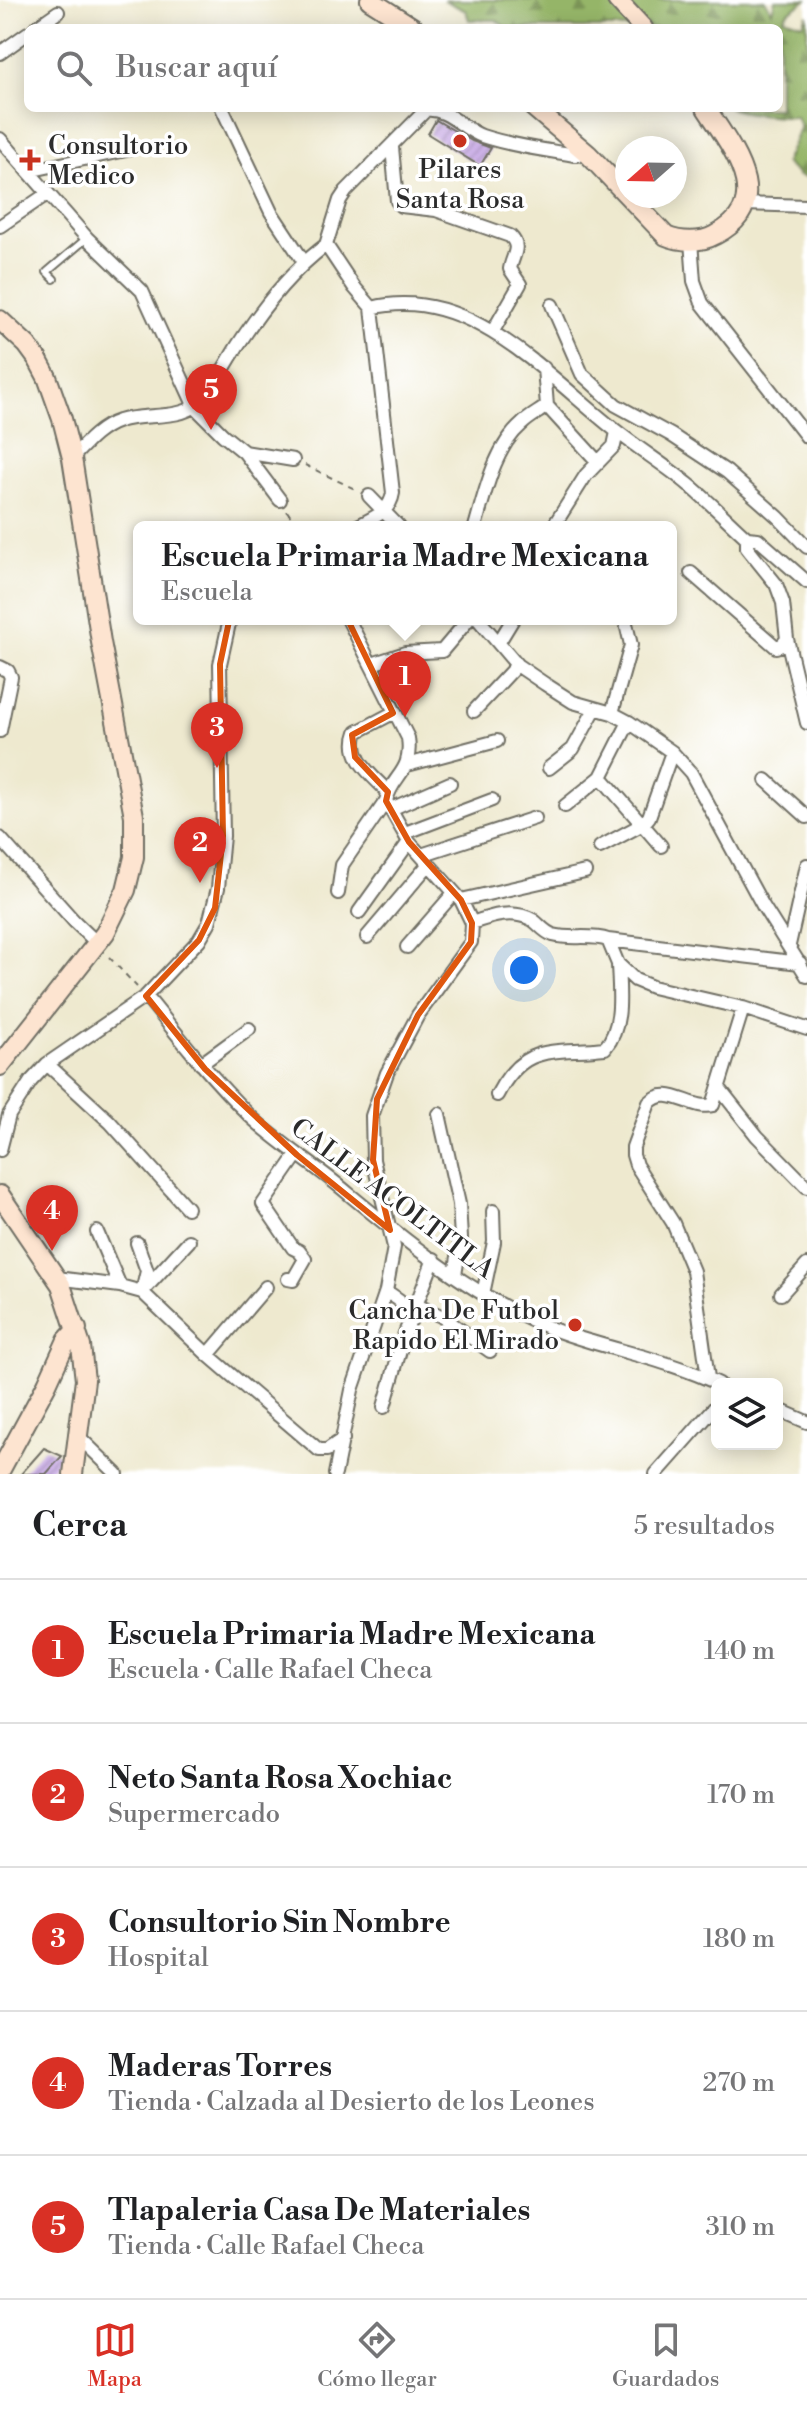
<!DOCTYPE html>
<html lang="es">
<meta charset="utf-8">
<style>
body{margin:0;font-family:"Libre Bodoni",serif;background:#f2f2f2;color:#202124}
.controls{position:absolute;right:24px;bottom:24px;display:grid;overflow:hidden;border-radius:12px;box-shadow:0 4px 20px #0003}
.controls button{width:72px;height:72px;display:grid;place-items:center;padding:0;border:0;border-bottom:2px solid #e0e0e0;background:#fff;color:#202124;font:40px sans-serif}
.compass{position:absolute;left:615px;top:136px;width:72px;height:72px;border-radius:50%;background:#fff;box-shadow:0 4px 20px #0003;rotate:250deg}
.you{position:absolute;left:524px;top:970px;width:28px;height:28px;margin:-20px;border:6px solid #fff;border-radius:50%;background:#1a73e8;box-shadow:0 0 0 12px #1a73e833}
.badge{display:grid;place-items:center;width:52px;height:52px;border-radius:50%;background:#d93025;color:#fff;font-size:26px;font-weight:700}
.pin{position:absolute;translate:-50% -66px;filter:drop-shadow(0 2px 4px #0008)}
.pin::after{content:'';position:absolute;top:42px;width:28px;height:24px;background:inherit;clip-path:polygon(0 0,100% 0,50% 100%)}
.popup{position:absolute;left:133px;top:521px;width:544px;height:104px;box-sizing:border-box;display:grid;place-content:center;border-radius:12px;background:#fff;filter:drop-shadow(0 2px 6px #0005);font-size:26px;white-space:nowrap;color:#757577}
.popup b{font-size:30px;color:#202124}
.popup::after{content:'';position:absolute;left:50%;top:100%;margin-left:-16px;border:16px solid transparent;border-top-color:#fff}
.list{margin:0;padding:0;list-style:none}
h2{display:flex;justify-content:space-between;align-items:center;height:104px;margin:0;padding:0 32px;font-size:34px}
h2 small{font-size:26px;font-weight:400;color:#757577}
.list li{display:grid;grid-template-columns:52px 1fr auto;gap:24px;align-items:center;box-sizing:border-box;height:144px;padding:0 32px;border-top:2px solid #e0e0e0}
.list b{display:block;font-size:30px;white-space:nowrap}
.list p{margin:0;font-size:26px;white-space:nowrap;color:#757577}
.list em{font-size:26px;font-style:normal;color:#757577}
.icon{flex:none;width:44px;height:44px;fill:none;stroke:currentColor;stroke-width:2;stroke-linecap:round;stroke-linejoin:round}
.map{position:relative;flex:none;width:807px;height:1474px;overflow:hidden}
.search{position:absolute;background:#fff;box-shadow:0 4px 20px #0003;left:24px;right:24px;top:24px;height:88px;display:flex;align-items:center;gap:20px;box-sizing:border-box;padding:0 28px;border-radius:12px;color:#757577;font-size:30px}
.sheet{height:824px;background:#fff}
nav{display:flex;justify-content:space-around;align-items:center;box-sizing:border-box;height:112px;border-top:2px solid #e0e0e0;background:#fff;font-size:22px;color:#757577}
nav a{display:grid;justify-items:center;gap:4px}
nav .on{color:#d93025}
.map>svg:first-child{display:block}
.forest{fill:url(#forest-firs);stroke:#60704a;stroke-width:2}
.building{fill:url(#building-hatch)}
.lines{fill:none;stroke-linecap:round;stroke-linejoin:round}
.lane-casing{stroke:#6f6e64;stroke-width:10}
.street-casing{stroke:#6f6e64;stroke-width:16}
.secondary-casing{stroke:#6f6e64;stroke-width:22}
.path{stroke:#6f6e64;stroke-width:2;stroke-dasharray:6 6;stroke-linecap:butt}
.lane{stroke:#fff;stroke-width:6}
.street{stroke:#fff;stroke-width:12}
.secondary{stroke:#fde4d0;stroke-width:18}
.marked{fill:none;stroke:#df570e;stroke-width:6;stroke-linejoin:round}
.poi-dot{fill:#c8321e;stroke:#fff;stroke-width:3}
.labels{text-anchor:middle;stroke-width:7;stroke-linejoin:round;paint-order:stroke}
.poi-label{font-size:26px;fill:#2b2b2b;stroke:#fff;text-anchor:start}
.street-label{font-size:26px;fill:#2b2b2b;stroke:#fff}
</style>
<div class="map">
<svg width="807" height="1474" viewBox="0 0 807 1474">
<defs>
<pattern id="forest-firs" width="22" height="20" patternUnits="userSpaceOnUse" patternTransform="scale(2)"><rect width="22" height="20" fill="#95b568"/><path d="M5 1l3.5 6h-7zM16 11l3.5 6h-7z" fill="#7a9356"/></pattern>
<pattern id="building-hatch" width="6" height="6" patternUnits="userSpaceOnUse" patternTransform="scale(2)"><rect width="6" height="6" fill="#c2a1e3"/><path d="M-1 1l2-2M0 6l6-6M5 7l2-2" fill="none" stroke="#9e83b8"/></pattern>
</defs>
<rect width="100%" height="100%" fill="#fff"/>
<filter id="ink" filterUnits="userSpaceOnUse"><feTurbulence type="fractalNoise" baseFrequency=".0125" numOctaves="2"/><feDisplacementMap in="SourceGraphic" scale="16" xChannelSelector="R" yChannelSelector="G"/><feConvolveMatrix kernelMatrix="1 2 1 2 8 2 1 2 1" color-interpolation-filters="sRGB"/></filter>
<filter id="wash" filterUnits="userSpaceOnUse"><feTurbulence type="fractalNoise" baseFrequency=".006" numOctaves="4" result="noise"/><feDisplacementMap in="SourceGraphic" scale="32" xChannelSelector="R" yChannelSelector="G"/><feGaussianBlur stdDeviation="1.8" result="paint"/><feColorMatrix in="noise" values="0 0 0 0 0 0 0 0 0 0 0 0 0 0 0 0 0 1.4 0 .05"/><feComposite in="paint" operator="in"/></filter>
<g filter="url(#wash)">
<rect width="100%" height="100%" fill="#eee9cf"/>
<path class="forest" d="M444 0H765L772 11 775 0H806L787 13 784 18 803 24 807 14V178L799 176 785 163 800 127 796 116C785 117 737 113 730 108H779V28H507L496 20H469L466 11Z"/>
<g id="blocks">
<path class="building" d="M436 120 472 141 491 148 480 166 428 134Z
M44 1448 62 1456 46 1474H21Z"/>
</g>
</g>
<g filter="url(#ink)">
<use href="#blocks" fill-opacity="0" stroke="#6f6e64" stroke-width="2"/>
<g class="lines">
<defs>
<path id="lane" d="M54 279 47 272 87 238"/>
<path id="street" d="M35 28 58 12
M0 53 28 33
M222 108 271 212 304 262
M0 139 87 238 142 291 195 407 223 435 244 452 280 500
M392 147 397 201 401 206 436 210 510 236C522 247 512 256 510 269L520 284 493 331
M28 171 131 149
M745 204 807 206
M0 226 47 194
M691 241 694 281 702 303 807 437
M326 245 340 200 346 191 426 110C447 107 464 130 482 136 512 146 545 150 575 155L588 154
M326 245 354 287 372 308 393 493C390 513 372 518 356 527
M552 305 582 374 616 405 671 435 727 472 778 517 807 547
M372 308C470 283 550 380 619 433 642 451 666 466 688 484 709 501 727 520 747 538L758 539 807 582
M544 368 547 406 598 462
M244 452 293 460
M72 458C86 443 100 427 119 421 141 413 179 420 196 405 213 390 226 364 238 345 262 308 291 271 326 245
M369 496 399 527
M475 527C485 493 494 448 522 424 529 417 539 412 547 406
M553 527 586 475 614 446 617 432
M747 538V548L776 584 783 603 787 639 807 723
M691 573 776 647 782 645 787 639
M478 619 517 665 545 684 573 702 612 713 629 722 672 752 691 773 763 906 807 976
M499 642 513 619
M372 664 405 653 442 651 469 619
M0 667 8 671 11 677 0 731
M474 711 517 665
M612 713 631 645 625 619
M407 765 497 741
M549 768 573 749 595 709
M601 777 661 846
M766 780 807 817
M388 792C372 775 347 758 357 732L393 713
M565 806 601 777 629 722
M391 809 450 783
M405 833 492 800
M0 838 74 921 98 944
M600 847 643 824 649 817 672 752
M421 855 535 818
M338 893 342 865 386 801
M461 900 585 872
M359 912 409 842
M472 923C491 916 513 909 533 920 540 925 544 932 553 935 571 940 590 934 608 940L800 963
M367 937 429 864
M608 940 618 964 635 980 652 987 743 1008 807 1029
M789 945 807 865
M407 947 454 893
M146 996C179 1037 212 1079 250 1116 281 1145 318 1167 350 1195 401 1237 459 1284 519 1314 582 1347 655 1353 719 1384
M47 1064 110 1122 187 1208
M201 1064 249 1029
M720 1089 757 1136 807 1187
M497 1095C525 1041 554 1054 605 1048 624 1026 619 991 618 964
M439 1114 459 1204 461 1238 455 1275
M0 1150 9 1115 31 1081 47 1064 146 996 199 940 209 923 218 888 223 836 220 664 230 619
M97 1232 120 1286
M137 1243 147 1271 142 1292 189 1241
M57 1278 120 1286 142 1292 208 1355 319 1450H327L343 1439
M288 1279 293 1280 305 1259 299 1251 293 1248 263 1204 297 1155
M386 1291 399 1300 411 1320
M483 1294 494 1242 493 1211
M781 1294 807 1265
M416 1305 441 1316 490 1351
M208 1355 266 1287
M708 1378 693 1271 673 1223 636 1165 633 1155V1147L649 1103C668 1083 692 1111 713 1105L743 1008
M384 1407 404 1336 434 1259
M777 1409 807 1422
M77 1435 117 1474
M335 1474 352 1390 386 1291 394 1247 373 1160 372 1116 387 1073 418 1015 471 942 472 923 461 900 409 842 386 801C392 774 413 774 408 738L348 619
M656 1474 717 1405"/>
<path id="secondary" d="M370 0 414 28
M617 0 643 28
M534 108 588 154 666 236C680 242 701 243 715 235 777 203 732 148 706 108
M0 320 27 345 38 360 47 377 62 419 72 458 101 642 134 816V857L126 890 105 933 0 1066
M0 1195 61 1285 81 1346 85 1380 73 1474
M0 1471 47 1384 67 1340 77 1329"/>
</defs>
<use href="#lane" class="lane-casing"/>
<use href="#street" class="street-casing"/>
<use href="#secondary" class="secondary-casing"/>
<path class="path" d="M305 465 357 490
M287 511 298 527
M109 957 137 987"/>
<use href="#lane" class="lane"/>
<use href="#street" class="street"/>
<use href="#secondary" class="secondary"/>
</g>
</g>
<path class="marked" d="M314 550 393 713 352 735 355 757 388 792 386 801 409 842 461 900 472 923 471 942 418 1015 377 1099 373 1160 390 1230 297 1155 205 1069 146 996 199 940 215 908 223 836 220 664 231 612 245 588 266 572Z"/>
<g class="poi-dot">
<circle cx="460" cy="141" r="8"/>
<path d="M26 148h8v8h8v8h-8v8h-8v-8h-8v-8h8z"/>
<circle cx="575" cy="1325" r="8"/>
</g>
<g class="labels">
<g class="poi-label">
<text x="48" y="154">Consultorio<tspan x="48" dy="30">Medico</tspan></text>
<text x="460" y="178" text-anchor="middle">Pilares<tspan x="460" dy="30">Santa Rosa</tspan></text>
<text x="559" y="1319" text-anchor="end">Cancha De Futbol<tspan x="559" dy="30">Rapido El Mirado</tspan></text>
</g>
<g class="street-label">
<text transform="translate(393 1198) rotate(37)" y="9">CALLE ACOLTITLA</text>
</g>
</g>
</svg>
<div class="controls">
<button><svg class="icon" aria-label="layers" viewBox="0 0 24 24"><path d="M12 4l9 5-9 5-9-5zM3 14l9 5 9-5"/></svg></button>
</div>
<svg class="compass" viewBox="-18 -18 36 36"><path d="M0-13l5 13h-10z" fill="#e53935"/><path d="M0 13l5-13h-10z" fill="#757577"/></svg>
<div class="you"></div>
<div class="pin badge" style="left:405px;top:717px">1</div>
<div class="popup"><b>Escuela Primaria Madre Mexicana</b>Escuela</div>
<div class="pin badge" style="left:200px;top:883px">2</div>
<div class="pin badge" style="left:217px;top:768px">3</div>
<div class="pin badge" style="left:52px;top:1251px">4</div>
<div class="pin badge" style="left:211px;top:430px">5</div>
<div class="search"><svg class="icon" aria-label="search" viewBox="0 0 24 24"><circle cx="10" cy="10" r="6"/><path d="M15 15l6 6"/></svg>Buscar aquí</div>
</div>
<section class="sheet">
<h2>Cerca<small>5 resultados</small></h2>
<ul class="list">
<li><span class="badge">1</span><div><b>Escuela Primaria Madre Mexicana</b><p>Escuela · Calle Rafael Checa</p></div><em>140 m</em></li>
<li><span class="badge">2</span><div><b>Neto Santa Rosa Xochiac</b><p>Supermercado</p></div><em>170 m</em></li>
<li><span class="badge">3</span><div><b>Consultorio Sin Nombre</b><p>Hospital</p></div><em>180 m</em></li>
<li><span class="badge">4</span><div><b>Maderas Torres</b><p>Tienda · Calzada al Desierto de los Leones</p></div><em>270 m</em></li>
<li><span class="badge">5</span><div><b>Tlapaleria Casa De Materiales</b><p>Tienda · Calle Rafael Checa</p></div><em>310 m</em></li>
</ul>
</section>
<nav>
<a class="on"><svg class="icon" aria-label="map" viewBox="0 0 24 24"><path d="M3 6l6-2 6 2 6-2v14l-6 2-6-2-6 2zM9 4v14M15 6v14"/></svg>Mapa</a>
<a><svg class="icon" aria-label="directions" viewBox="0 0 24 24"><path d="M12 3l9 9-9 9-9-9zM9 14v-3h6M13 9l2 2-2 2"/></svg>Cómo llegar</a>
<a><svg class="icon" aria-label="saved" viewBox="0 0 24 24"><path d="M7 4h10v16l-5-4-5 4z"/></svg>Guardados</a>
</nav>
